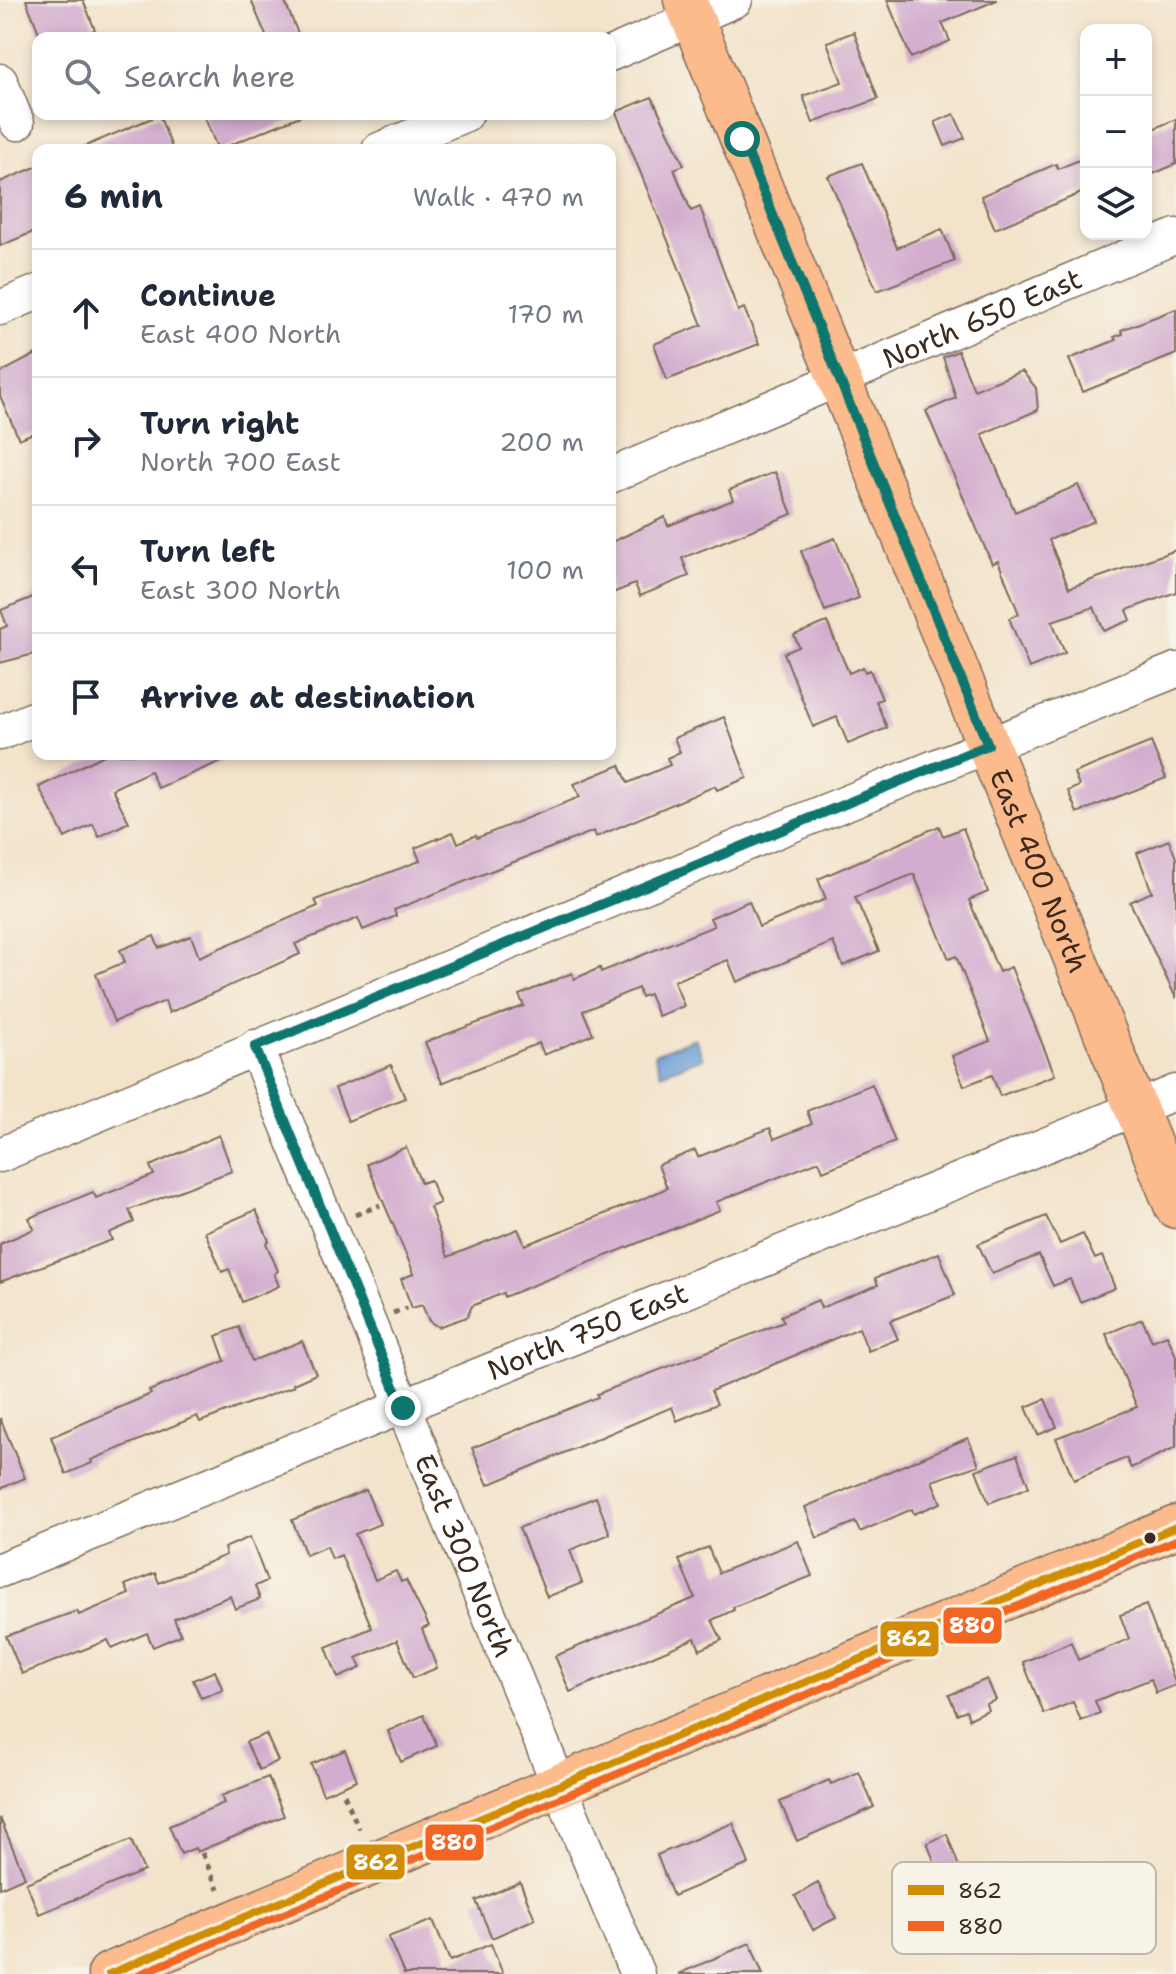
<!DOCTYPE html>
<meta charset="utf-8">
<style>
body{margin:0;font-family:"Shantell Sans",sans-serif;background:#f2f2f3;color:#1f2937}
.controls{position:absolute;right:24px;top:24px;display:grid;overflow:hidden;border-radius:16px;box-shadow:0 4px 12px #0003}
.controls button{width:72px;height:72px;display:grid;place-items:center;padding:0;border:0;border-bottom:2px solid #e0e1e3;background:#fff;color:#1f2937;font:40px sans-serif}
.stop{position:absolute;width:24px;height:24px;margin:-18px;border:6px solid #0f766e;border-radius:50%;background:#fff}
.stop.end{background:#0f766e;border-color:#fff;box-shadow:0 2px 8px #0008}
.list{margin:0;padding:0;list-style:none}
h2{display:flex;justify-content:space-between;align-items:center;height:104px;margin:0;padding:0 32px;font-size:34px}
h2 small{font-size:26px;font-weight:400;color:#747a83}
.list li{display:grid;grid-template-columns:52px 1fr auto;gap:24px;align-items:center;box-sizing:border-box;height:128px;padding:0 32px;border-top:2px solid #e0e1e3}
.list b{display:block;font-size:30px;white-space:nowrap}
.list p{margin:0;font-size:26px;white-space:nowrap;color:#747a83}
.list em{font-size:26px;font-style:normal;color:#747a83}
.icon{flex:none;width:44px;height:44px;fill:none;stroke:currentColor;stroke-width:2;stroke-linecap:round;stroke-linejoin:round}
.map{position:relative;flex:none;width:1176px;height:1974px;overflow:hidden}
.search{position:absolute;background:#fff;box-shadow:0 4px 12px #0003;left:32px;top:32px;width:584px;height:88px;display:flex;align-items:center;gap:20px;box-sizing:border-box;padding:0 28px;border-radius:16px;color:#747a83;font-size:30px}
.panel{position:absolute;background:#fff;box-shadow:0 4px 12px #0003;left:32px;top:144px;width:584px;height:616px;border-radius:16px}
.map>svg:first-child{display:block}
.water{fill:#6a9fd6;stroke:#52647a;stroke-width:2}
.building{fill:#d3adcf}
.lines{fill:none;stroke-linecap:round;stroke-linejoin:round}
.minor-casing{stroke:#7b6b5a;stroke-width:37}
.major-casing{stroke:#7b6b5a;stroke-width:45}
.path{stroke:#7b6b5a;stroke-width:5;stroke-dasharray:6 6;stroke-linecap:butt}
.minor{stroke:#fff;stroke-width:34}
.major{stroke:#fbbb8c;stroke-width:42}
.bus-1-casing{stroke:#f7f3e8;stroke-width:14}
.bus-2-casing{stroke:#f7f3e8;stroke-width:14}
.bus-1{stroke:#d18d06;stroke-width:8}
.bus-2{stroke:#f26522;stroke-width:8}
.route{stroke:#0f766e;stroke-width:10}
.bus-dot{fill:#3b2a1e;stroke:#f7f3e8;stroke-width:3}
.labels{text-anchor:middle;stroke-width:7;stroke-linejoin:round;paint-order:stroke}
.street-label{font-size:28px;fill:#3b2a1e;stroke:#f7f3e8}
.key{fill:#f7f3e8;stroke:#bfb7ab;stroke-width:2}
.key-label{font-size:22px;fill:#3b2a1e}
.line-badge{stroke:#f7f3e8;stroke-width:3}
.badge-label{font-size:22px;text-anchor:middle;font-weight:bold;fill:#fff}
</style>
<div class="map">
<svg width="1176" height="1974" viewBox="0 0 1176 1974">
<rect width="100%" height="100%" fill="#f7f3e8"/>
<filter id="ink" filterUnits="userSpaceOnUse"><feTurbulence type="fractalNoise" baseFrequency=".0125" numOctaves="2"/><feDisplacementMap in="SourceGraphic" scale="16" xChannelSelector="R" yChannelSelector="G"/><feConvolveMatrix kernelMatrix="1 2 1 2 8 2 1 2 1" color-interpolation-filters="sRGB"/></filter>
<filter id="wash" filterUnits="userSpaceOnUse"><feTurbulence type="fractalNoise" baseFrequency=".006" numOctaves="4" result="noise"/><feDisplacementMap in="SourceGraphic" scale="32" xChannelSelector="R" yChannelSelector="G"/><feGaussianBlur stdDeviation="1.8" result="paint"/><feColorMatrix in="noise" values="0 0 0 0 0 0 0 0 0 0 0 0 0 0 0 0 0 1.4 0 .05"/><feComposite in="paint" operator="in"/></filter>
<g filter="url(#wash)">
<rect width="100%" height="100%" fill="#f3e3ca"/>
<path class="water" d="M695 1038 703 1058 661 1074 654 1054Z"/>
<g id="blocks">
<path class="building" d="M26 0H83L95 30 74 38H41Z
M251 0H284L300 38H267Z
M887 0H997L942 23 950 41 911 58Z
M854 32 878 99 813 123 803 96 842 82 827 42Z
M652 97 684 165 674 169 691 211 700 207 738 311 744 308 759 344 667 380 654 344 702 325 616 112Z
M203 114H305L218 150Z
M954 114 965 138 945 146 935 122Z
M159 115 173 150H76Z
M1176 119V164L1146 177V132Z
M1086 157V191L995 229 981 196 1056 164 1058 169Z
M862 163 897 248 942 229 955 261 877 291 828 176Z
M38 166V230L0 246V182Z
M1176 309V354L1083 392 1069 359 1116 340 1114 337 1123 334 1121 330Z
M958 351 974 390 1022 371 1036 388 1038 410 982 434 1015 512 1078 485 1094 521 1049 540 1069 588 1176 550V592L1127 610 1131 620 1104 631 1094 607 1052 621 1065 653 1029 668 1009 618 1019 614 998 561 992 564 926 411 956 398 943 357Z
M38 353V431L19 439 0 396V373Z
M775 472 792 514 682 558 689 576 640 596 635 584 610 594V543L665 517 668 526 733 500 729 490Z
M835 538 859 598 825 611 801 551Z
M38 595V653L0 663V629L7 626 1 610Z
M827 622 849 673 863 667 865 672 870 670 882 699 876 701 887 728 848 744 837 717 813 727 784 653 799 647 794 635Z
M724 717 747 778 717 790 715 786 596 837 594 831 506 865 394 910 396 916 363 930 358 918 295 944 300 954 169 1013 165 1001 114 1022 96 974 125 962 120 950 154 936 159 948 191 936 199 957 318 906 315 900 420 861 415 848 453 832 458 843 476 835 477 838 580 797 574 784 620 765 628 783 670 765 667 758 680 752 674 738Z
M1151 742 1166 778 1077 813 1068 791 1079 786 1074 773Z
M106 754H238L158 788 150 771 112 789 129 822 99 837 93 824 65 838 39 787Z
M939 826 943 836 963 828 988 892 969 900 999 972 1011 967 1055 1075 1000 1096 992 1075 964 1086 952 1056 990 1041 956 956 949 959 914 874 855 897 879 951 843 966 833 942 737 982 728 960 674 981 684 1006 658 1016 649 994 641 997 638 988 583 1011 593 1034 544 1055 539 1043 442 1083 425 1042 524 1006 519 995 572 973 574 979 600 968 601 972 714 926 710 918 749 901 759 927 826 899 818 879Z
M1169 840 1176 858V998L1130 902 1152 892 1137 853Z
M391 1065 405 1098 348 1121 335 1088Z
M872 1084 895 1142 823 1171 819 1161 716 1202 720 1210 504 1297 503 1293 472 1306 467 1317 438 1327 429 1321 422 1305 412 1308 401 1279 413 1274 411 1266 367 1164 406 1147 421 1183 430 1180 440 1203 430 1207 448 1257 518 1229 525 1245 643 1199 667 1188 658 1165 695 1150 698 1157 770 1128 774 1139 812 1124 807 1111Z
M219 1135 232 1171 129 1210 134 1222 109 1233 112 1240 0 1282V1244L34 1229 29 1218 93 1192 96 1198 154 1175 150 1166Z
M256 1210 269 1241 266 1243 278 1271 274 1274 279 1286 242 1302 229 1269 222 1272 205 1232Z
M1046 1216 1060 1244 1083 1234 1095 1259 1102 1256 1115 1288 1080 1302 1070 1279 1053 1286 1039 1255 992 1274 978 1244Z
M939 1253 955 1295 890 1321 898 1339 868 1351 859 1328 711 1391 717 1404 677 1421 672 1407 488 1485 472 1448 598 1397 597 1394 784 1322 781 1316 818 1300 821 1308 878 1285 875 1278Z
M1142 1319 1152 1341 1167 1335 1176 1356V1447L1131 1468 1126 1458 1074 1480 1056 1438 1137 1407 1106 1334Z
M239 1327 252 1361 302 1341 316 1374 293 1384 294 1386 200 1422 197 1416 91 1460 92 1463 66 1474 51 1437 151 1394 149 1391 225 1361 216 1336Z
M1045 1399 1057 1427 1038 1435 1026 1407Z
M0 1418 25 1478 0 1489Z
M968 1438 979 1465 932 1481 941 1503 914 1514 912 1509 860 1532 855 1522 817 1538 805 1507Z
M1017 1455 1029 1487 989 1503 976 1470Z
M366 1490 380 1524 355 1534 375 1580 396 1571 401 1582 406 1580 429 1626 422 1629 437 1668 413 1678 397 1640 356 1658 361 1668 338 1678 326 1647 372 1628 341 1555 332 1559 327 1546 306 1555 292 1520Z
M596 1497 610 1534 570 1550 582 1583 547 1597 519 1528Z
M250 1537 267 1581 255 1586 260 1599 235 1609 230 1596 174 1619 181 1635 153 1647 147 1633 112 1648 108 1640 22 1674 6 1636 77 1611 79 1615 129 1594 125 1585 155 1573 159 1583 226 1555 224 1548Z
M798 1541 812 1576 733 1607 734 1610 712 1620 722 1640 700 1650 695 1638 570 1692 555 1656 695 1598 679 1560 708 1547 719 1573Z
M1146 1605 1176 1685 1156 1693 1151 1679 1095 1701 1100 1713 1081 1721 1073 1702 1044 1714 1023 1662 1071 1642 1078 1660 1129 1639 1120 1615Z
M215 1671 223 1690 201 1698 193 1680Z
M987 1679 996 1700 986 1704 988 1710 969 1719 966 1710 957 1714 949 1695Z
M424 1715 437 1746 401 1762 388 1731Z
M266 1734 278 1761 259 1770 246 1742Z
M345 1750 357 1780 323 1794 311 1764Z
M859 1772 874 1807 797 1841 780 1802 829 1780 831 1784Z
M268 1777 284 1816 197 1852 195 1848 181 1854 169 1826 224 1803 221 1796Z
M0 1818 25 1877 0 1888Z
M733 1823 749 1864 673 1896 657 1855Z
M947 1834 962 1875 943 1884 927 1843Z
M131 1840 144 1871 39 1914 26 1883Z
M520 1882 535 1919 492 1938 476 1901Z
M818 1883 836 1918 813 1930 795 1896Z
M433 1920 450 1961 491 1944 503 1974H404L388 1937Z
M750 1943 763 1974H678Z"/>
</g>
</g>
<g filter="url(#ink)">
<use href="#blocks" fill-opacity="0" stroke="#7b6b5a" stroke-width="2"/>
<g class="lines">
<defs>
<g id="minor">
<path d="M610 54 735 0"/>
<path d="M0 81 17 123"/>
<path d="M379 150 466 114"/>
<path d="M0 308 38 292"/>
<path id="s1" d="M610 476 1176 236"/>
<path d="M0 733 38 717"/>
<path id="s2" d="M255 1047 637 1974"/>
<path d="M0 1155 779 830 1176 670"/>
<path id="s3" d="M0 1570 1176 1092"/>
</g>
<g id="major">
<path id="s4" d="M685 0 1176 1207"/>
<path d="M109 1974 1176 1527"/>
</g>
</defs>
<use href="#minor" class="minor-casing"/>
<use href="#major" class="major-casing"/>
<path class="path" d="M355 1215 380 1205
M393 1313 407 1308
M344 1794 359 1829
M202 1853 218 1889"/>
<use href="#minor" class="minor"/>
<use href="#major" class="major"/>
<defs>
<path id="bus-1" d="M109 1974 1176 1527"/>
<path id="bus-2" d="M140 1974 1176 1540"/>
</defs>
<use href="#bus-1" class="bus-1-casing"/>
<use href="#bus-2" class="bus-2-casing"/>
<use href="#bus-1" class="bus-1"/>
<use href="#bus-2" class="bus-2"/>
</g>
</g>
<g class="lines" filter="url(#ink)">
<path class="route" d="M403 1408 255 1047 988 745 742 139"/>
</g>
<circle class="bus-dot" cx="1150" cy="1538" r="7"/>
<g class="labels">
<g class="street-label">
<text dy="10" stroke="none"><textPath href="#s1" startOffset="404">North 650 East</textPath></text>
<text dy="10" stroke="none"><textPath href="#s4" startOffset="940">East 400 North</textPath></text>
<text dy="10" stroke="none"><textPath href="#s3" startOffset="634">North 750 East</textPath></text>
<text dy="10" stroke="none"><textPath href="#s2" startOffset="550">East 300 North</textPath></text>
</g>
</g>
<rect x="892" y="1862" width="264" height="92" rx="12" class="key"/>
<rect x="908" y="1885" width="36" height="10" fill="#d18d06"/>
<rect x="908" y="1921" width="36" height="10" fill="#f26522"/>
<g class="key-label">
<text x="958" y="1898">862</text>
<text x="958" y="1934">880</text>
</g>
<g class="line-badge">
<rect x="942" y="1606" width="61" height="39" rx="8" fill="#f26522"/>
<rect x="879" y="1620" width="61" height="38" rx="8" fill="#d18d06"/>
<rect x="424" y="1823" width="61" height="39" rx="8" fill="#f26522"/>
<rect x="345" y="1843" width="61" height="38" rx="8" fill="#d18d06"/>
</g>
<g class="badge-label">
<text x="972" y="1633">880</text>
<text x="909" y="1646">862</text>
<text x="454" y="1850">880</text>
<text x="376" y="1870">862</text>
</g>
</svg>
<div class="controls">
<button>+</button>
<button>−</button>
<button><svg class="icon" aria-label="layers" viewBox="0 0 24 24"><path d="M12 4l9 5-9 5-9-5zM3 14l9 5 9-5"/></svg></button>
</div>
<div class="stop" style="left:742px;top:139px"></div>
<div class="stop end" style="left:403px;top:1408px"></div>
<div class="search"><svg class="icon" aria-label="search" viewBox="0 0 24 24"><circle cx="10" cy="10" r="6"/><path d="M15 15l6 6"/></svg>Search here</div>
<section class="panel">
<h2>6 min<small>Walk · 470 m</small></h2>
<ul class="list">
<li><svg class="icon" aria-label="ahead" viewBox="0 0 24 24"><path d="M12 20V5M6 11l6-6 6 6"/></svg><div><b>Continue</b><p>East 400 North</p></div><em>170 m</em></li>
<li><svg class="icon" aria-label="right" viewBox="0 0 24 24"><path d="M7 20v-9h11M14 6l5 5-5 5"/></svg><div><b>Turn right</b><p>North 700 East</p></div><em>200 m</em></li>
<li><svg class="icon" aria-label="left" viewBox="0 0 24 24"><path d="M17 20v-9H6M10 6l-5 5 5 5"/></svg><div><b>Turn left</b><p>East 300 North</p></div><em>100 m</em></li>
<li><svg class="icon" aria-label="arrive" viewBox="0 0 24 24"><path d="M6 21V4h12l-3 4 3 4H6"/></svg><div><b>Arrive at destination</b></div></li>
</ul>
</section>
</div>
